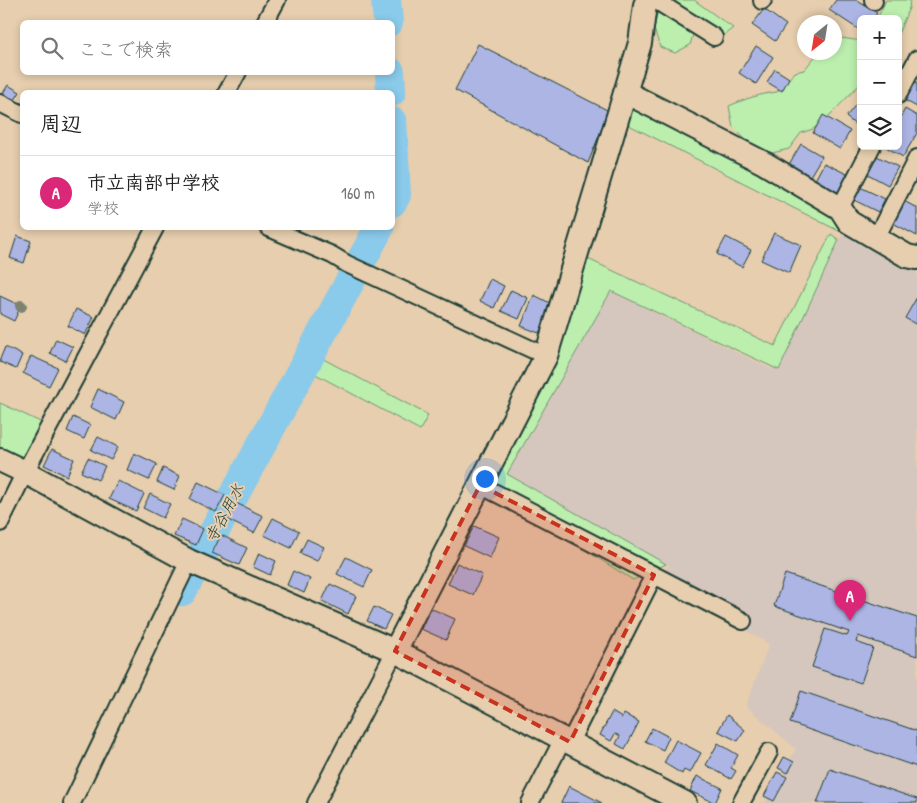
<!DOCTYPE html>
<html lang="ja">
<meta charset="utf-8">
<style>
body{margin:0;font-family:"Patrick Hand","Klee One",sans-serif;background:#f2f2f2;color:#222}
.controls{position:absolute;right:15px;top:15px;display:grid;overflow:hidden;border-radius:8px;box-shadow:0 2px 8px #0003}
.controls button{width:45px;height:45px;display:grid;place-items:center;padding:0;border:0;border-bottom:1px solid #e0e0e0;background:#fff;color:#222;font:25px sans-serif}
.compass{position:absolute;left:797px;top:15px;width:45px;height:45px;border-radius:50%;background:#fff;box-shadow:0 2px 8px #0003;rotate:210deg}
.you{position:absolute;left:484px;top:478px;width:18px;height:18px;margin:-12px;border:4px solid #fff;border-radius:50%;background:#1a73e8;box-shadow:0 0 0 8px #1a73e833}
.badge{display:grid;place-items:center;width:32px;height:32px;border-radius:50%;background:#db2777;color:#fff;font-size:16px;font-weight:700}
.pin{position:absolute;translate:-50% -41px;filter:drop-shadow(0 1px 2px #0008)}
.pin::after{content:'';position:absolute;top:26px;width:18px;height:15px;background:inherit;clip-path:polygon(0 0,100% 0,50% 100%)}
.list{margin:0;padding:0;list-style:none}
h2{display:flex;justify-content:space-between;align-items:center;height:65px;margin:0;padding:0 20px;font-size:21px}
h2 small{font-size:16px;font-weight:400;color:#767676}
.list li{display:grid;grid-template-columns:32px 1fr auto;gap:15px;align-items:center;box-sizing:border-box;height:75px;padding:0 20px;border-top:1px solid #e0e0e0}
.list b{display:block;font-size:19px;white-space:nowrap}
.list p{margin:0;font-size:16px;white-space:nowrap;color:#767676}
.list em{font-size:16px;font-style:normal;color:#767676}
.icon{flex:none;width:28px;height:28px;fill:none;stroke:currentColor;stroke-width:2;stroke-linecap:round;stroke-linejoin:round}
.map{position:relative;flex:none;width:917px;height:803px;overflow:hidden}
.search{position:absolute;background:#fff;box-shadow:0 2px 8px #0003;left:20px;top:20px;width:375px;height:55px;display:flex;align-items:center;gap:12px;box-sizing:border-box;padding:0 18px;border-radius:8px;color:#767676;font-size:19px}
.panel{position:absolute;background:#fff;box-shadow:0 2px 8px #0003;left:20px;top:90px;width:375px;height:140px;border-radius:8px}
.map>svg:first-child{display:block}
.built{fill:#d5c6be}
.green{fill:#bceeae;stroke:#6e9671}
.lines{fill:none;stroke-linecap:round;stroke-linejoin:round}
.river{stroke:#8acaeb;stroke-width:30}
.building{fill:#adb5e5;stroke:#1f3d34}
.street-casing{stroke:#1f3d34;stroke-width:20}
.secondary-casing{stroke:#1f3d34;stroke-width:26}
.street{stroke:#e6ceae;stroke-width:16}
.secondary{stroke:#e6ceae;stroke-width:22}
.tree{fill:#7d836e}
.marked{fill:#c8321e;fill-opacity:0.2;stroke:#c8321e;stroke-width:4;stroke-dasharray:10 6;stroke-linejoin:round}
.labels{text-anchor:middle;stroke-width:4;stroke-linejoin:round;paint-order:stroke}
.water-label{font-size:16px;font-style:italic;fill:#24443d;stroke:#e6ceae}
</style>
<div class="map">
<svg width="917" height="803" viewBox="0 0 917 803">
<rect width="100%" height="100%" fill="#e6ceae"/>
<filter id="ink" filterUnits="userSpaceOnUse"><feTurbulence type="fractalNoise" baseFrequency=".02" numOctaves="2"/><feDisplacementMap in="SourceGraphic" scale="10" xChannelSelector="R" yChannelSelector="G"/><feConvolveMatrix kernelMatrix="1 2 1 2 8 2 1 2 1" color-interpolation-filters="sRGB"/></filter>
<g filter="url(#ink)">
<path class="built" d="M849 222 917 258V803H765L796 749 746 706 769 644 654 575 670 566 507 475 611 291 771 369Z"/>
<path class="green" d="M660 0H694L733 28 724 35 707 28 696 25 690 45 675 53 660 47 654 29Z
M886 0H910L909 8 898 34V19H877Z
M835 37 861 41V83L831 114 813 129 801 133 789 149 772 153 752 146 733 127 729 106C745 99 760 94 777 92L795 72 804 70 818 53 834 52Z
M625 92 849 222 843 233 617 119Z
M831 234 839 240 779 370 611 291 507 474 666 564 633 580 486 488 577 254 775 346Z
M314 354 428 415 420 430 306 369Z
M0 403 49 426 25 472 0 460Z"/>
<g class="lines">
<path class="river" d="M386 0 388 22
M390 72 391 92
M392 122 396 195 392 202
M182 591 379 228"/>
</g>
<path class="building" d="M836 0H856L877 13 873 19H861V31L829 10Z
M764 9 786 25 775 41 752 25Z
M478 44 609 111 588 163 455 90Z
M756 46 773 57 756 84 739 73Z
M775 69 789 78 782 91 767 82Z
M914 82 917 84V107L904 100Z
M8 85 20 92 11 106 0 98Z
M861 98V129L846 117Z
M905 109 917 116V133L903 157 886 147V146H898V122Z
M823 115 850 131 840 149 813 133Z
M801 144 822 156 809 178 788 166Z
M873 154 898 167 888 185 864 172Z
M824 163 849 175 839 193 815 180Z
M860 187 885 199 878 212 854 200Z
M902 200 917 208V236L891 222Z
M774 233 801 245 789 273 761 260Z
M17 236 31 241 24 263 10 258Z
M726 237 751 250 742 267 717 254Z
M490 279 504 286 494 308 480 301Z
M511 290 528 298 519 319 501 311Z
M534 295 552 304 539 333 521 326Z
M0 296 21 306 14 321 0 314Z
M917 297V325L905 318Z
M76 309 94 317 85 335 68 326Z
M56 339 73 347 66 361 50 353Z
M5 347 22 355 16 369 0 362V359Z
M31 356 58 368 49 386 23 373Z
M98 389 124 402 116 420 90 407Z
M73 417 90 425 84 439 67 431Z
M98 437 118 447 111 460 91 450Z
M52 449 74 459 67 476 44 465Z
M134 453 157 464 149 480 127 470Z
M88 458 105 466 98 480 81 472Z
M163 468 180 476 174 490 157 482Z
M118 481 144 494 136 511 109 499Z
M198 482 225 495 216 512 190 499Z
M150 494 170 504 163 518 143 508Z
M236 503 263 516 254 533 228 520Z
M273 518 299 531 291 548 264 535Z
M182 519 203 529 196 545 174 536Z
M474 526 499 537 490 558 464 546Z
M221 535 247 548 239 565 212 553Z
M307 539 324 547 317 561 300 553Z
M259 553 276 561 270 575 253 567Z
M346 557 372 570 364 587 337 574Z
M457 563 482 575 473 595 448 584Z
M293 571 310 579 304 593 287 585Z
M785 574 917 618V656L858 636 856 642 873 648 861 683 812 667 825 629 847 636 849 632 774 606Z
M330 584 356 596 348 614 322 601Z
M374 607 391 615 384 629 367 621Z
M430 608 455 619 446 640 421 629Z
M801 691 917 731V767L790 723Z
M612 712 622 718 624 714 639 722 625 749 616 744 620 736 615 734 611 741 600 735Z
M727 715 745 730 738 741 718 731Z
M652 728 669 737 663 750 645 741Z
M676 740 701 753 690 773 684 770 682 774 664 763Z
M718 743 738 755 731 768 736 771 731 779 706 765Z
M784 757 794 762 788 773 778 768Z
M830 769 917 799V803H817Z
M777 772 787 777 774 801 764 796Z
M697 776 722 788 715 803 690 791Z
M569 786 602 803H561Z"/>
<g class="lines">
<defs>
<path id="street" d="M655 0 714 37
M873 0 874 1
M762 1 763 0
M265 22 277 0
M227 92 238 72
M898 95 917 59
M0 103 22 114
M840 208 872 146
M269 228 332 255 347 264 546 356
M876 238 917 158
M480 485 743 621
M0 523 25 472 155 228
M570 742 654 575
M72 803 189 561
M316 803 395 651
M530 803 563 739
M741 803 769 752"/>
<path id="secondary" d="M625 92 764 163 840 208 849 222 907 256 917 258
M0 460 25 472 189 561 395 651 685 803
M395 651 546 356 640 43 645 5 648 0"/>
</defs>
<use href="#street" class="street-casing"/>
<use href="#secondary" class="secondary-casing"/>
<use href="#street" class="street"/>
<use href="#secondary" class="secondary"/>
</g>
<circle class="tree" cx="21" cy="306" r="6"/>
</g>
<path class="marked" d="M480 485 654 575 570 742 395 651Z"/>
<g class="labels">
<g class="water-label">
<text transform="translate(224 513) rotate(-62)" y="6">寺谷用水</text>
</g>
</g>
</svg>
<div class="controls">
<button>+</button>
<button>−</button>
<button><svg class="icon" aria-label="layers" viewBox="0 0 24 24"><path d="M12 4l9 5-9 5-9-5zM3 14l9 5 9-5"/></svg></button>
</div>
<svg class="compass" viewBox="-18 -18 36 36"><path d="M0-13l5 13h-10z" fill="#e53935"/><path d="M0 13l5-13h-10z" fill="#767676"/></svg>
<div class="you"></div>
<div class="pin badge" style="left:850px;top:621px">A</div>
<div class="search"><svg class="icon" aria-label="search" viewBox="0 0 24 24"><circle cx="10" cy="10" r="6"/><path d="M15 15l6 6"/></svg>ここで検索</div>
<section class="panel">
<h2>周辺<small></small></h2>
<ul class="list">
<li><span class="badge">A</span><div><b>市立南部中学校</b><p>学校</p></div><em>160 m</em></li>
</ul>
</section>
</div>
